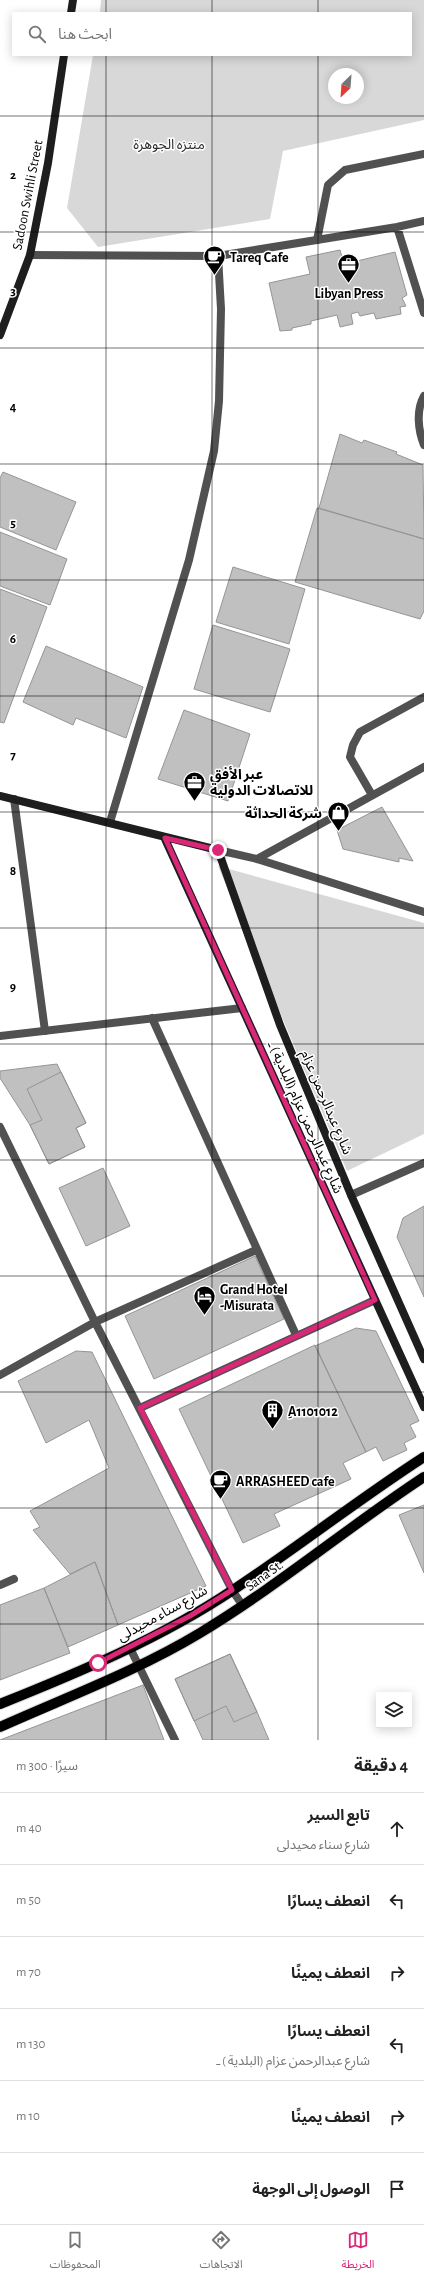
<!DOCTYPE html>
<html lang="ar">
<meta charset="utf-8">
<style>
body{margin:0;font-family:"Alegreya Sans","Noto Sans Arabic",sans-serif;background:#f6f6f6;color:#222;direction:rtl}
.controls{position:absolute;right:12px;bottom:12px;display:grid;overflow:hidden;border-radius:0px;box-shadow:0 2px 10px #0003}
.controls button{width:36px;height:36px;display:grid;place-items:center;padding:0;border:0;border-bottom:1px solid #e0e0e0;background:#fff;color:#222;font:20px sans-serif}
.compass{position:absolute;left:328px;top:68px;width:36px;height:36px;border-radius:50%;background:#fff;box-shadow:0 2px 10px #0003;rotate:205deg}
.stop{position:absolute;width:12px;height:12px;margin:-9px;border:3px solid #db2777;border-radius:50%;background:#fff}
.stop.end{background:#db2777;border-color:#fff;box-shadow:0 1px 4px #0008}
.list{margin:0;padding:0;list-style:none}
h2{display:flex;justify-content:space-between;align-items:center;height:52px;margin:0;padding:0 16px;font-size:17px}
h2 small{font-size:13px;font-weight:400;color:#767676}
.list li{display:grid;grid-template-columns:26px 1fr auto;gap:12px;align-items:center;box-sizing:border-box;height:72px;padding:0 16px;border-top:1px solid #e0e0e0}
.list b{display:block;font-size:15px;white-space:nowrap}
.list p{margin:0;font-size:13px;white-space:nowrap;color:#767676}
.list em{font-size:13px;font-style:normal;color:#767676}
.icon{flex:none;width:22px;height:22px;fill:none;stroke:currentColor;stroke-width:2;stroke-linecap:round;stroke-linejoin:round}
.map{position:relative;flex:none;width:424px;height:1740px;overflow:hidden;direction:ltr}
.search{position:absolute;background:#fff;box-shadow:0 2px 10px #0003;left:12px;right:12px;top:12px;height:44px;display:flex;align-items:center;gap:10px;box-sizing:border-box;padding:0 14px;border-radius:0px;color:#767676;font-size:15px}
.sheet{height:484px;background:#fff}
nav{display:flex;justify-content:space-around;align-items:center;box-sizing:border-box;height:56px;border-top:1px solid #e0e0e0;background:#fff;font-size:11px;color:#767676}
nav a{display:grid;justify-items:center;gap:2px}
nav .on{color:#db2777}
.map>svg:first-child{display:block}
.green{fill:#d8d8d8;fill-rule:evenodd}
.building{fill:#c0c0c0;stroke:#959595}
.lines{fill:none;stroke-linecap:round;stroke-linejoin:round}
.primary-casing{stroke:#dbdbdb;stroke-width:12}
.lane{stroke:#515151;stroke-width:8}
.street{stroke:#515151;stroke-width:8}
.secondary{stroke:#1e1e1e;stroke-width:8}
.primary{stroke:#000;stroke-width:10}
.route{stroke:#db2777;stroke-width:5}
.grid{fill:none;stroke:#000;stroke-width:1;stroke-opacity:0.55}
.labels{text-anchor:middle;stroke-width:3;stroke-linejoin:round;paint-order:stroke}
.park-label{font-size:14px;fill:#2f2f2f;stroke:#fff}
.street-label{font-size:14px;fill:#000;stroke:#fff}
.poi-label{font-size:14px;font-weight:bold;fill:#000;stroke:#fff;text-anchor:start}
.grid-label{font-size:13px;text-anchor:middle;font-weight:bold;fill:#000;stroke:#fff;stroke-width:3;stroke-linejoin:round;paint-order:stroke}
</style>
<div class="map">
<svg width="424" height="1740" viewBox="0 0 424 1740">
<rect width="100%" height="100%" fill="#fff"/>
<path class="green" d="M101 0H424V120L283 151 270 219 98 247 67 208 93 55H411V13H100ZM334 74H358V98H334Z
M218 866 424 923V1134L347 1171Z"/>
<path class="building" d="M340 250 344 264 395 252 407 295 402 298 406 306 400 307 401 314 376 319 374 313 360 316 358 312 351 314 353 324 340 327 337 315 311 321V324L292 328V330L280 331 269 283 310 274 306 257Z
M340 434 362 443 364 440 397 452 396 454 423 465 424 539 319 508Z
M3 472 76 502 56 550 0 527V478Z
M317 508 424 539V611L420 619 295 582Z
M0 532 67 559 50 605 0 586Z
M233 567 305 589 289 644 216 622Z
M0 589 47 607 4 723 0 722Z
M213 625 290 649 270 712 194 689Z
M46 646 143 687 126 738 76 718 73 725 23 702Z
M184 710 250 734 228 801 158 779Z
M382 807 413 861 399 858V862L343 849 337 830Z
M57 1064 86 1123 76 1128 85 1147 49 1164 30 1125 0 1078V1071Z
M61 1072 86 1123 76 1128 85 1147 49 1164 30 1125 42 1120 27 1089Z
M103 1168 130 1226 86 1246 59 1188Z
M424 1206V1297L397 1237 403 1218Z
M255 1256 284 1319 154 1379 125 1316Z
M356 1328 376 1331 419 1421 410 1425 416 1437 404 1443 407 1450 383 1461 376 1447 366 1452 315 1346Z
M315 1345 366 1452 343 1463 351 1479 274 1514 280 1526 243 1543 179 1409Z
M76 1351 92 1352 206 1586 118 1625 95 1562 70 1574 33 1530 40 1527 30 1511 109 1468 89 1420 46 1443 18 1381Z
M424 1505V1573L399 1515Z
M95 1562 118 1625 68 1647 44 1588Z
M44 1588 70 1653 0 1680V1605Z
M230 1654 257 1712 269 1740H203L175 1679Z
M230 1654 257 1712 234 1722 226 1706 194 1721 175 1679Z
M143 1685 164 1740H0Z"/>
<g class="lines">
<defs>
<path id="primary" d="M0 1704C80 1672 161 1638 233 1590 298 1547 359 1499 424 1457
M0 1727C67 1697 137 1671 200 1633 278 1586 348 1527 424 1477"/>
</defs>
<use href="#primary" class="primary-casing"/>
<path class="lane" d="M317 240 328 185 345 170 424 154
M424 396C416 410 418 430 424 445
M372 795 350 757 353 745 360 732 424 697
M14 799 45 1031"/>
<path class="street" d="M397 227 424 313
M30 255 218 256 397 227 424 221
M110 822 189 560 214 451 219 401 221 309 218 256
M218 850 257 859 424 912
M257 859 424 767
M152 1018 296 1335
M0 1036 242 1008
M0 1127 95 1322 232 1590 243 1606
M351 1195 424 1163
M0 1375 95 1322 256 1250
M140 1408 375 1300
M0 1585 14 1579
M130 1648 175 1740"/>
<path class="secondary" d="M71 13 73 0
M0 335 30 255 48 163 64 55
M0 796 218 850 280 1025 351 1195 424 1359
M165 839 424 1407"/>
<use href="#primary" class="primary"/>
</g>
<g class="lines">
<path class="route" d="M98 1663 190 1616 232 1590 140 1408 375 1300 165 838 218 850"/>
</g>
<path class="grid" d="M106 0V13M212 0V13M318 0V13M106 55V1740M212 55V1740M318 55V1740M0 116H424M0 232H424M0 348H424M0 464H424M0 580H424M0 696H424M0 812H424M0 928H424M0 1044H424M0 1160H424M0 1276H424M0 1392H424M0 1508H424M0 1624H424"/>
<defs>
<symbol id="cafe-pin" viewBox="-11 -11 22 30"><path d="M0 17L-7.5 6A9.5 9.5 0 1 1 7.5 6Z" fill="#000" stroke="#fff"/><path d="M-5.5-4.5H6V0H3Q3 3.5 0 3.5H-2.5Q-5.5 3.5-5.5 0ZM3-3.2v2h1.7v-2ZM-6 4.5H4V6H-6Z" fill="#fff"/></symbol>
<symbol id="office-pin" viewBox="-11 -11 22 30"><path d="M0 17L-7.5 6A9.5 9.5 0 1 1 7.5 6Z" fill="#000" stroke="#fff"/><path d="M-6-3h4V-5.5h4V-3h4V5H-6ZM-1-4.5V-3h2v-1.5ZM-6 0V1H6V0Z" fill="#fff"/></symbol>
<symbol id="shop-pin" viewBox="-11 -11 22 30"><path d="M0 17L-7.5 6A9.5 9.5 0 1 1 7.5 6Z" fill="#000" stroke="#fff"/><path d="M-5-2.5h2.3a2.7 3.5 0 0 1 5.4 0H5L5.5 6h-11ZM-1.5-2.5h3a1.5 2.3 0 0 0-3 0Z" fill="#fff"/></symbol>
<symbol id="hotel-pin" viewBox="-11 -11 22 30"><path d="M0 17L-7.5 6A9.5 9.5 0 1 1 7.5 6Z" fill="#000" stroke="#fff"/><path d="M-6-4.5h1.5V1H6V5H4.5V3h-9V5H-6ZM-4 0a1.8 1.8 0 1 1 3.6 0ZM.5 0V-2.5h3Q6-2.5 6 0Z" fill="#fff"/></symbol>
<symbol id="building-pin" viewBox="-11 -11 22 30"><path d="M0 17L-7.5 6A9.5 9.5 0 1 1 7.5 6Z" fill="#000" stroke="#fff"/><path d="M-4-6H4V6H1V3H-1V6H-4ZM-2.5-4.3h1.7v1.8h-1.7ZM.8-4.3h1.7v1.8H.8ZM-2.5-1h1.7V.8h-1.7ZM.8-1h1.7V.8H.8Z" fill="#fff"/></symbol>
</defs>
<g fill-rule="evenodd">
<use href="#cafe-pin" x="202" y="244" width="25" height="34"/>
<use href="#office-pin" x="336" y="252" width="25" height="34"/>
<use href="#office-pin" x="182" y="770" width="25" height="34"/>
<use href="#shop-pin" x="326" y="800" width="25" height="34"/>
<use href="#hotel-pin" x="192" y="1284" width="25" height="34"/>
<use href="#building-pin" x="260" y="1398" width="25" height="34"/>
<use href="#cafe-pin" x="208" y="1468" width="25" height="34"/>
</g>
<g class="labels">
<g class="park-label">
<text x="169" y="149">منتزه الجوهرة</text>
</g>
<g class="street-label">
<text transform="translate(27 195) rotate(-79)" y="5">Sadoon Swihli Street</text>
<text transform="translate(327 1102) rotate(67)" y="5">شارع عبدالرحمن عزام</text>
<text transform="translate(306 1117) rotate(66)" y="5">شارع عبدالرحمن عزام (البلدية ) ـ</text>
<text transform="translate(264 1575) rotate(-36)" y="5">Sana St.</text>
<text transform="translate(162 1613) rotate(-29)" y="5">شارع سناء محيدلى</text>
</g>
<g class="poi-label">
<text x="230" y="262">Tareq Cafe</text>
<text x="349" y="298" text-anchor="middle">Libyan Press</text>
<text x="210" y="779">عبر الأفق<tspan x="210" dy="16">للاتصالات الدولية</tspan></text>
<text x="322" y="818" text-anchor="end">شركة الحداثة</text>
<text x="220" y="1294">Grand Hotel<tspan x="220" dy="16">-Misurata</tspan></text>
<text x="288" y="1416">ِA1101012</text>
<text x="236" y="1486">ARRASHEED cafe</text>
</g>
</g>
<g class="grid-label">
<text x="13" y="179">2</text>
<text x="13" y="295">3</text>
<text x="13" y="411">4</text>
<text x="13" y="527">5</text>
<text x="13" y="643">6</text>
<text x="13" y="759">7</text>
<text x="13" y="875">8</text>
<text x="13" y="991">9</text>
</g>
</svg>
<div class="controls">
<button><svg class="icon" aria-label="layers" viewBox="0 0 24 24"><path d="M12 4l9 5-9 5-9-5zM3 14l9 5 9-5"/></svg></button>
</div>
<svg class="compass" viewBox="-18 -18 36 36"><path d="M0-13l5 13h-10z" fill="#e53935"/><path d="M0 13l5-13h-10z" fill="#767676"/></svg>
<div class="stop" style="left:98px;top:1663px"></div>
<div class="stop end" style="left:218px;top:850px"></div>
<div class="search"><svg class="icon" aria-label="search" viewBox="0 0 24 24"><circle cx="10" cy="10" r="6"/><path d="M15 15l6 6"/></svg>ابحث هنا</div>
</div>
<section class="sheet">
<h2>4 دقيقة<small>سيرًا · 300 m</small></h2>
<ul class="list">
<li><svg class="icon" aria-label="ahead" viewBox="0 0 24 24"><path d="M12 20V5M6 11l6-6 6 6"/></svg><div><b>تابع السير</b><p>شارع سناء محيدلى</p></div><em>40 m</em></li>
<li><svg class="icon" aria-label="left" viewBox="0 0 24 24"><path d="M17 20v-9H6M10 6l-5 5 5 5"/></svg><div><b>انعطف يسارًا</b></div><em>50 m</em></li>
<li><svg class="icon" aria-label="right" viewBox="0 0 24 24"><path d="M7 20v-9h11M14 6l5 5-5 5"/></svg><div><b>انعطف يمينًا</b></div><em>70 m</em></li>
<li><svg class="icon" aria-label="left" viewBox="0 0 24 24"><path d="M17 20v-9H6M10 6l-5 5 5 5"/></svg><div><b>انعطف يسارًا</b><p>شارع عبدالرحمن عزام (البلدية ) ـ</p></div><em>130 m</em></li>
<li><svg class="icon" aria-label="right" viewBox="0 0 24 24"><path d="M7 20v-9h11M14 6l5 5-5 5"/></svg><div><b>انعطف يمينًا</b></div><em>10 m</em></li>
<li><svg class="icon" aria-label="arrive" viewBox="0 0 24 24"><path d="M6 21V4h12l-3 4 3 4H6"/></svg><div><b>الوصول إلى الوجهة</b></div></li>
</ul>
</section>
<nav>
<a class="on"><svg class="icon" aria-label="map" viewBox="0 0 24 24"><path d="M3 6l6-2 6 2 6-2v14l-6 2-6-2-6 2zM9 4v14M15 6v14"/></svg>الخريطة</a>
<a><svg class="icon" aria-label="directions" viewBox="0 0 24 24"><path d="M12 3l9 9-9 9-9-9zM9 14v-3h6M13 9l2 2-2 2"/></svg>الاتجاهات</a>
<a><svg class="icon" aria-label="saved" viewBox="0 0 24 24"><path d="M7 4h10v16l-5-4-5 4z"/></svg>المحفوظات</a>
</nav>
